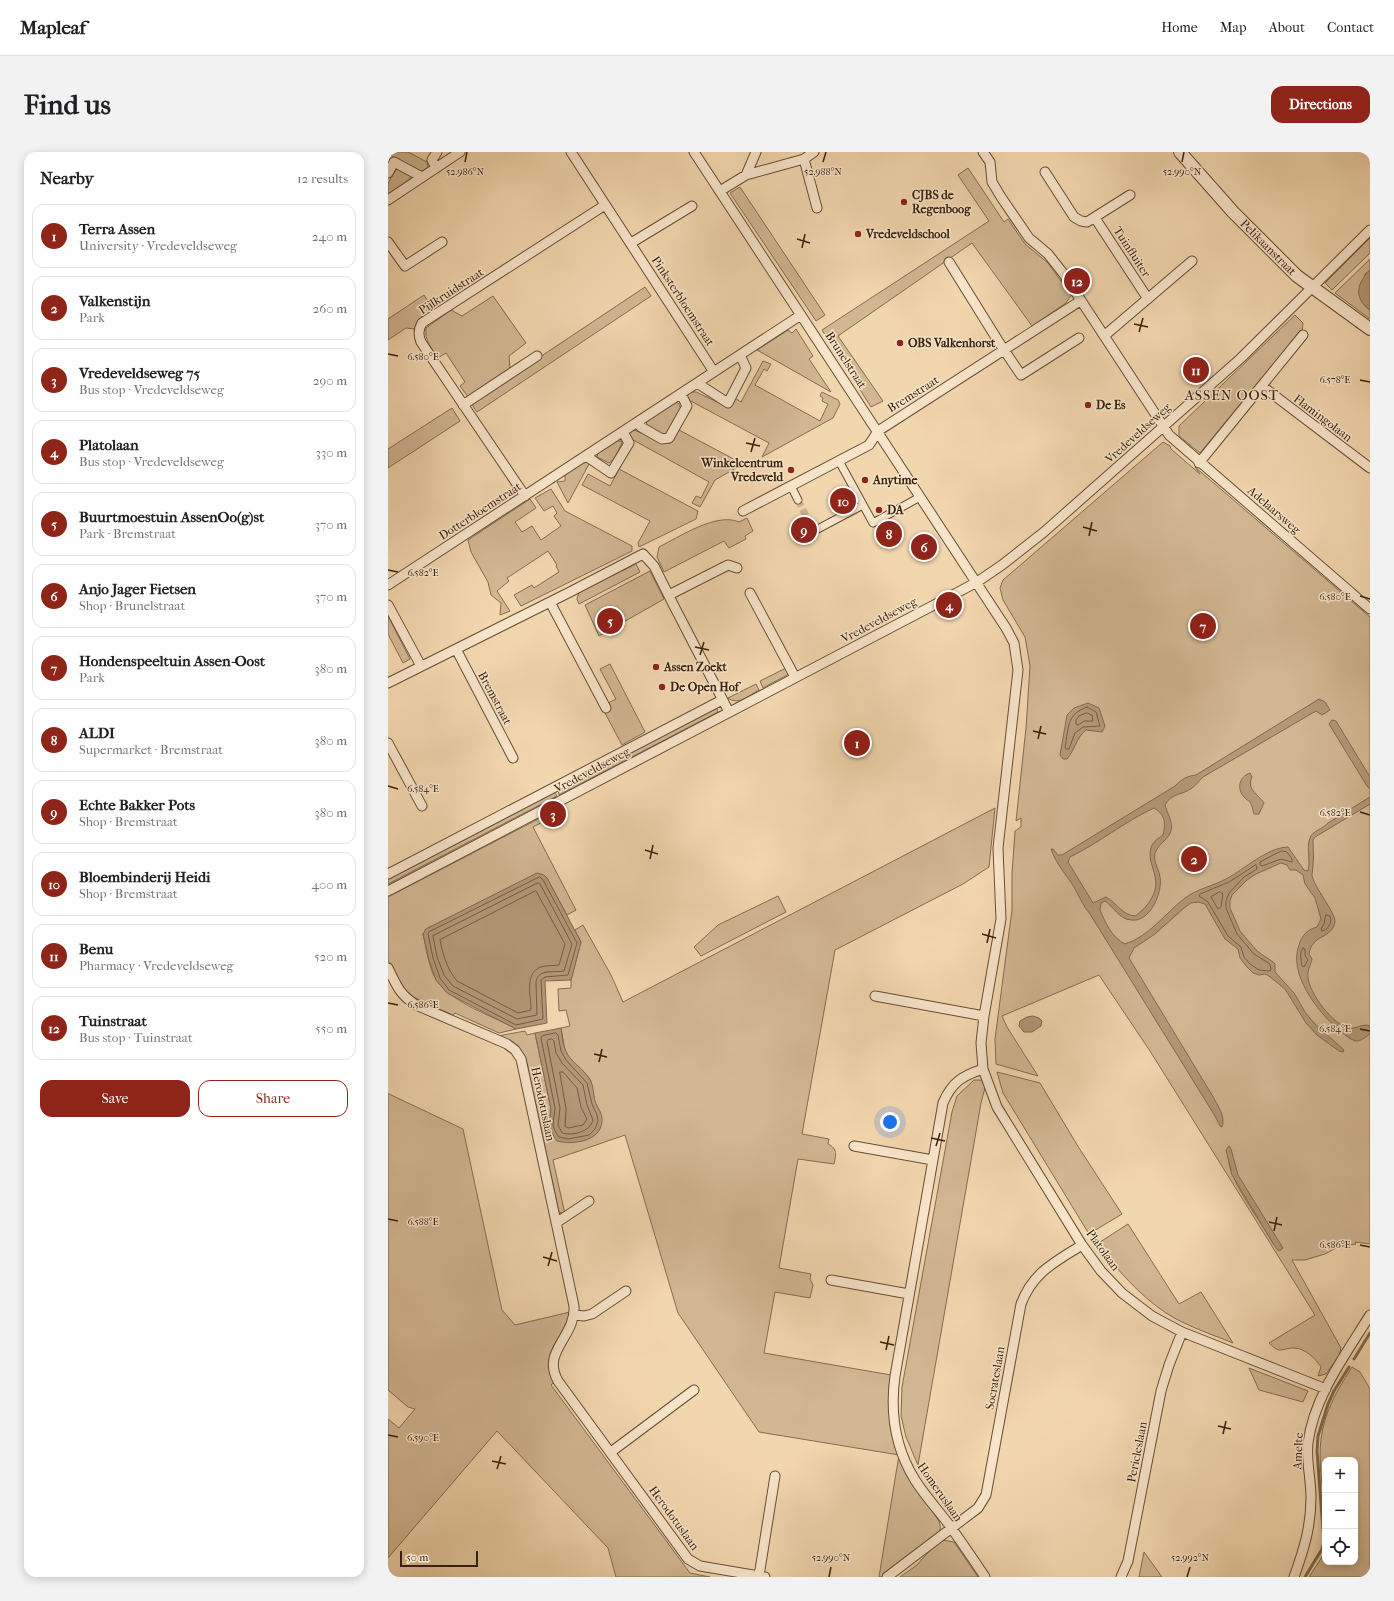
<!DOCTYPE html>
<meta charset="utf-8">
<style>
body{margin:0;font-family:"IM FELL French Canon",serif;background:#f2f2f2;color:#202124}
.controls{position:absolute;right:12px;bottom:12px;display:grid;overflow:hidden;border-radius:8px;box-shadow:0 2px 10px #0003}
.controls button{width:36px;height:36px;display:grid;place-items:center;padding:0;border:0;border-bottom:1px solid #e0e0e0;background:#fff;color:#202124;font:20px sans-serif}
.scale{position:absolute;left:12px;bottom:10px;width:78px;box-sizing:border-box;padding-left:4px;border:2px solid #37210d;border-top:0;font-size:11px;line-height:14px;white-space:nowrap;color:#37210d;-webkit-text-stroke:3px #f7e4ca;paint-order:stroke}
.you{position:absolute;left:502px;top:970px;width:14px;height:14px;margin:-10px;border:3px solid #fff;border-radius:50%;background:#1a73e8;box-shadow:0 0 0 6px #1a73e833}
.badge{display:grid;place-items:center;width:26px;height:26px;border-radius:50%;background:#8f2418;color:#fff;font-size:13px;font-weight:700}
.pin{position:absolute;translate:-50% -50%;border:2px solid #fff;box-shadow:0 1px 4px #0006}
.list{margin:0;padding:0;list-style:none}
h2{display:flex;justify-content:space-between;align-items:center;height:52px;margin:0;padding:0 16px;font-size:17px}
h2 small{font-size:13px;font-weight:400;color:#757577}
.list li{display:grid;grid-template-columns:26px 1fr auto;gap:12px;align-items:center;box-sizing:border-box;height:64px;margin:0 8px 8px;padding:0 8px;border:1px solid #e0e0e0;border-radius:12px}
.list b{display:block;font-size:15px;white-space:nowrap}
.list p{margin:0;font-size:13px;white-space:nowrap;color:#757577}
.list em{font-size:13px;font-style:normal;color:#757577}
.actions{display:flex;gap:8px;padding:12px 16px}
.actions a{flex:1;padding:9px 0;border:1px solid #8f2418;border-radius:12px;text-align:center;font-size:14px;color:#8f2418}
.actions .main{background:#8f2418;color:#fff}
.icon{flex:none;width:22px;height:22px;fill:none;stroke:currentColor;stroke-width:2;stroke-linecap:round;stroke-linejoin:round}
.map{position:relative;flex:none;width:982px;height:1425px;overflow:hidden;border-radius:12px}
header{display:flex;align-items:center;gap:24px;box-sizing:border-box;height:56px;padding:0 20px;background:#fff;border-bottom:1px solid #e0e0e0}
header strong{font-size:19px}
nav{display:flex;gap:22px;margin-inline-start:auto;font-size:14px}
.intro{display:flex;align-items:center;justify-content:space-between;box-sizing:border-box;height:96px;padding:0 24px}
h1{margin:0;font-size:28px}
.button{padding:10px 18px;border-radius:12px;background:#8f2418;color:#fff;font-size:14px;font-weight:700}
main{display:flex;gap:24px;padding:0 24px}
aside{flex:1;background:#fff;border-radius:12px;box-shadow:0 2px 10px #0003}
.map>svg:first-child{display:block}
.green{fill:#d2b793;stroke:#846c50;fill-rule:evenodd}
.water{fill:#b29877;stroke:#81684d;fill-rule:evenodd}
.lines{fill:none;stroke-linecap:round;stroke-linejoin:round}
.shore{stroke:#745c42;stroke-width:1}
.stream{stroke:#81684d;stroke-width:3}
.pedestrian-tunnel{stroke:#cdb28e;stroke-width:7;stroke-dasharray:7 3.5;stroke-linecap:butt}
.pedestrian-casing{stroke:#664e35;stroke-width:9}
.minor-casing{stroke:#664e35;stroke-width:11}
.tertiary-casing{stroke:#664e35;stroke-width:14}
.pedestrian{stroke:#f7e4ca;stroke-width:7}
.minor{stroke:#f7e4ca;stroke-width:9}
.tertiary{stroke:#f7e4ca;stroke-width:12}
.ticks{fill:none;stroke:#37210d;stroke-width:1.5}
.poi-dot{fill:#8f2418;stroke:#f7e4ca;stroke-width:1.5}
.labels{text-anchor:middle;stroke-width:3;stroke-linejoin:round;paint-order:stroke}
.poi-label{font-size:12px;font-weight:bold;fill:#37210d;stroke:#f7e4ca;text-anchor:start}
.street-label{font-size:12px;fill:#37210d;stroke:#f7e4ca}
.quarter-label{font-size:14px;letter-spacing:1px;fill:#37210d;stroke:#f7e4ca}
.ticks-label{font-size:10px;text-anchor:middle;fill:#37210d;stroke:#f7e4ca;stroke-width:3;stroke-linejoin:round;paint-order:stroke}
</style>
<header>
<strong>Mapleaf</strong>
<nav><a>Home</a><a>Map</a><a>About</a><a>Contact</a></nav>
</header>
<div class="intro"><h1>Find us</h1><a class="button">Directions</a></div>
<main>
<aside>
<h2>Nearby<small>12 results</small></h2>
<ul class="list">
<li><span class="badge">1</span><div><b>Terra Assen</b><p>University · Vredeveldseweg</p></div><em>240 m</em></li>
<li><span class="badge">2</span><div><b>Valkenstijn</b><p>Park</p></div><em>260 m</em></li>
<li><span class="badge">3</span><div><b>Vredeveldseweg 75</b><p>Bus stop · Vredeveldseweg</p></div><em>290 m</em></li>
<li><span class="badge">4</span><div><b>Platolaan</b><p>Bus stop · Vredeveldseweg</p></div><em>330 m</em></li>
<li><span class="badge">5</span><div><b>Buurtmoestuin AssenOo(g)st</b><p>Park · Bremstraat</p></div><em>370 m</em></li>
<li><span class="badge">6</span><div><b>Anjo Jager Fietsen</b><p>Shop · Brunelstraat</p></div><em>370 m</em></li>
<li><span class="badge">7</span><div><b>Hondenspeeltuin Assen-Oost</b><p>Park</p></div><em>380 m</em></li>
<li><span class="badge">8</span><div><b>ALDI</b><p>Supermarket · Bremstraat</p></div><em>380 m</em></li>
<li><span class="badge">9</span><div><b>Echte Bakker Pots</b><p>Shop · Bremstraat</p></div><em>380 m</em></li>
<li><span class="badge">10</span><div><b>Bloembinderij Heidi</b><p>Shop · Bremstraat</p></div><em>400 m</em></li>
<li><span class="badge">11</span><div><b>Benu</b><p>Pharmacy · Vredeveldseweg</p></div><em>520 m</em></li>
<li><span class="badge">12</span><div><b>Tuinstraat</b><p>Bus stop · Tuinstraat</p></div><em>550 m</em></li>
</ul>
<div class="actions"><a class="main">Save</a><a>Share</a></div>
</aside>
<div class="map">
<svg width="982" height="1425" viewBox="0 0 982 1425">
<rect width="100%" height="100%" fill="#f2d6ae"/>
<filter id="stains"><feTurbulence type="fractalNoise" baseFrequency=".005" numOctaves="4"/><feColorMatrix values="0 0 0 0 .2 0 0 0 0 .09 0 0 0 0 .02 0 0 0 .5 -.17"/></filter>
<radialGradient id="worn" r=".72"><stop offset=".6" stop-color="#630" stop-opacity="0"/><stop offset="1" stop-color="#630" stop-opacity=".3"/></radialGradient>
<path class="green" d="M0 0H20L39 10 40 15 34 19 30 18 0 2Z
M9 16 23 23V26L0 42V31Z
M580 16 616 70 620 67 637 92 660 111 683 143 678 151 644 174 584 91 450 184 495 249 483 255 434 178 601 69 570 23Z
M352 35 437 163 428 169 342 41Z
M982 86V101L944 138 937 131Z
M982 107V118L977 122 979 156 982 158V167L947 141Z
M257 135 263 144 89 260 83 251Z
M36 143 44 155C37 162 29 167 27 177L18 176 0 188V167Z
M105 144 138 191 121 204 122 217 81 246 72 234 77 230 58 201 50 206C44 197 36 188 38 176L63 158 74 164Z
M907 163 915 171 914 180 885 212 812 301 791 284V274Z
M408 177 425 204 421 207 443 240 369 198 400 178 404 181Z
M375 209 383 212 379 219 376 217 367 233 432 269 440 252 434 249 435 246 432 244 434 240 450 248 452 252 445 266 374 305 381 291 299 247V244L303 240H308L342 256 347 246 353 250Z
M287 250 290 251 293 256 280 281 276 283 258 273 259 269Z
M64 256 72 269 0 316V297Z
M242 278H246L278 291H283L291 278 355 312 327 328 312 355 304 351 308 344 313 346 321 330 240 285 239 282Z
M229 289H233L234 291 226 307 221 311 209 305 210 301Z
M775 290 782 294 783 297 812 322 807 315 982 465V1092L967 1090 968 1092 950 1095 937 1102 917 1108H904L953 1196 951 1204 938 1222 930 1224 933 1215C928 1207 917 1196 906 1196 893 1196 893 1203 881 1191L927 1163 762 899 711 823 614 864 619 875 650 924 608 912 607 887 624 758V722L627 679 633 675V666L628 669 638 576 642 514 637 485 615 448 612 436 615 428ZM841 1011 893 1098 886 1093C873 1069 846 1036 841 1011Z
M198 309 201 312 180 351 169 330 177 329V322Z
M231 317 310 359 308 367 251 395 250 391 262 369 194 333 200 322 222 334Z
M163 337 177 359 244 394V399L133 454 126 443 144 433 146 436 171 420 168 414 169 413 160 399 119 426 121 429 109 439 122 459 112 463 113 451 103 443 100 430 83 400 80 388 142 347 148 356 127 370 134 380 144 374 153 388 173 374 166 364 169 361 165 354 156 359 147 346Z
M359 366 365 379 357 384 358 387 341 396 336 389 276 420 269 405 271 395C291 385 329 360 351 370Z
M248 412 252 420 191 452 189 447 191 440Z
M262 419 276 447 211 484 197 453Z
M0 464 22 507 15 511 0 482Z
M222 512 257 580 234 593 217 561 222 558 220 551 228 547 212 517Z
M398 516 401 522 375 536 372 529Z
M368 532 371 538C362 543 350 554 340 546Z
M328 555 330 560 171 643 170 638Z
M166 640 169 644 0 732V727Z
M607 656 601 715 575 732 447 798 414 982 441 987 440 992C450 997 448 1003 446 1012L410 1007 391 1116 423 1122 422 1127 425 1133 422 1146 387 1140 376 1201 503 1223 501 1257 524 1331 551 1369C553 1376 553 1379 548 1384L495 1425H491L511 1303 371 1280 290 1161 237 983 165 1008 177 1062 171 1060 138 907C131 895 123 889 110 884L137 879 139 883 147 881 163 957 161 973 213 962 207 951 203 929 199 923 181 906 177 898 173 876 182 874 178 858 171 859 170 837 183 836V828L193 790 187 778 195 773 223 823 235 850Z
M158 663 160 667 145 675 188 758 179 763 159 726 150 721 38 777 35 782C38 795 41 818 49 829 66 852 103 863 128 877L111 881 67 861 65 863 23 844 16 837 0 808V745Z
M390 744 398 760 313 804 306 795 330 773Z
M609 920 652 931 691 996 734 1062 701 1082 615 941Z
M586 928H593L598 932 593 951 530 1313 518 1285 513 1264 514 1235 564 960 569 944Z
M0 941 1 942 75 977 114 1158 127 1173 182 1160C177 1191 151 1193 166 1230L163 1233 302 1421 322 1425H228L220 1396 109 1279 0 1406V1267L11 1276 27 1257 20 1255 0 1238Z
M740 1072 791 1152 813 1140 845 1191C823 1182 798 1174 778 1161 751 1143 729 1117 709 1092Z
M964 1215 972 1220 982 1237V1425H921L934 1405 937 1397V1410H967V1308H937V1361C935 1337 930 1311 933 1287 936 1260 950 1237 964 1215Z
M861 1216 920 1239 915 1250 871 1238Z
M555 1388 566 1390 590 1425H512L529 1413 544 1396Z
M756 1400 774 1425H751Z"/>
<path class="water" d="M982 118V158C965 146 969 131 982 118Z
M931 547 937 550 942 558 934 563 928 559 815 625C811 629 808 633 804 636 795 643 783 641 777 653 781 667 790 676 776 689 773 692 769 696 767 701 765 710 771 717 772 725 775 740 762 771 743 768 731 767 726 755 717 749L713 751 712 758C717 770 724 786 737 792 762 784 776 762 797 746 809 737 825 734 838 727 857 717 878 696 900 695L916 718 920 719C923 709 918 694 922 686 924 679 935 677 940 671L982 645V652L927 685 925 688C925 697 926 705 925 713 925 716 924 720 924 723 925 734 948 761 947 770 944 787 924 782 921 802L924 807C923 813 919 818 920 825 921 841 945 873 961 876 969 877 975 871 982 874V882C978 885 973 889 968 889 962 888 955 881 950 877 930 860 900 822 911 793 914 783 919 778 929 775L933 767 927 746 917 732 915 723 908 718H902L899 713 893 711 868 722 859 728 844 743 842 749V756L852 779 869 799 885 810 887 812V820L906 841 917 860 926 871 956 898 955 900 951 899 929 883 918 871 897 837 881 824 877 822 871 823 865 821 859 815 852 806 850 797 837 787 817 752 810 750 803 751 796 756 767 782 746 796 741 806 824 943C829 952 838 965 834 975L832 974 827 964 702 762C695 754 691 744 686 735 678 722 668 712 663 697H665L670 703H674L787 634C794 627 799 624 808 623ZM766 656C777 662 778 671 775 683 771 686 764 690 763 696 760 706 765 715 767 724 771 740 760 755 747 764 734 763 729 751 718 745L705 751 680 710 682 705C711 691 736 670 766 656Z
M700 551 711 556 717 574 714 580 698 578C688 586 687 598 679 607H675L672 603 679 563 686 556Z
M944 568 948 569 982 625V637L979 634 941 572Z
M862 621 864 625C858 637 870 642 876 651L871 662H866C865 658 864 653 862 650 860 648 858 647 857 646 848 637 851 625 862 621Z
M149 721 156 723 159 726 193 790 183 828 157 829 159 871 128 877 59 841 48 828 41 808 35 782 38 777Z
M645 864 651 866 654 869 653 874 644 880H636L631 874 632 869 639 865Z
M173 876C174 883 174 891 177 897 181 910 196 916 202 928 206 935 205 942 207 949 209 956 215 961 214 969 213 990 184 993 169 989L163 980 161 973 163 957 147 881Z
M841 994 843 997 850 1023 895 1096 891 1099 886 1093 844 1023 838 998Z"/>
<g class="lines">
<path class="shore" d="M699 555 708 560 712 574 695 575 687 581 681 597H678L677 595C681 575 678 563 699 555Z
M699 561 704 563 705 569H696L690 573 688 572V568L691 564Z
M894 699 899 700 904 707V710L893 707 874 714 872 713V710L885 703Z
M868 713 869 717 856 725 841 741 838 749V756L849 782 866 802 882 812 883 818 881 819 871 818 862 812 856 805 853 795 840 784 820 750 811 744 812 742 841 730Z
M152 725 155 728 189 791 180 823 157 825 153 828 155 867 128 873 61 838 52 826 45 806 40 782 41 780Z
M150 731 152 732 184 792 176 819C166 821 150 816 148 830L149 863 129 867 65 834 56 823 49 805 45 784Z
M148 739 177 792 171 813C165 814 158 813 153 815 136 821 143 844 143 858L130 861 69 829C59 817 55 803 52 788Z
M832 740 835 742 833 755 830 757 823 745Z
M938 763 942 764C944 771 941 777 934 779L933 777 936 772Z
M915 796 917 797V803L920 808 916 815 914 814C913 808 911 800 915 796Z
M168 881 170 883 173 899 178 908 199 931 204 952 209 963 210 969 207 977 201 983 180 987 171 985 167 979 165 973 167 956 153 886 154 884Z
M164 887 166 889 168 901 174 911 195 933 199 953 205 968C202 980 185 984 174 981L170 973 172 956 159 890 160 888Z
M172 920H175L189 936 193 955 199 967 195 973 180 976 177 974 178 957Z"/>
<path class="stream" d="M966 1207 982 1181
M917 1425 934 1397 936 1390 929 1299 930 1284 940 1252 946 1239 961 1215"/>
<path class="pedestrian-tunnel" d="M410 348 422 372"/>
<defs>
<path id="pedestrian" d="M451 309 485 371 532 345
M403 334 410 348
M422 372 426 379 475 353"/>
<path id="minor" d="M183 0 326 220
M306 0 618 476 626 491 630 518 610 696 613 767 596 864 593 891 595 917 609 955 694 1093 713 1119 734 1141 764 1164 794 1180 938 1237
M595 0 602 10 604 30 613 45 641 86 660 102 675 121 781 283 982 457
M416 7 429 56
M48 16 44 8 49 0
M657 20 686 65 693 69 699 70 742 43
M0 21 6 10 34 25
M358 23 368 0
M332 39 358 23 416 7 426 0
M0 48 72 0
M707 66 760 147
M0 90 17 114 54 90
M243 91 304 54
M561 110 612 192 633 223 691 186
M716 184 804 109
M309 231 340 251 358 216 352 203
M874 234 982 316
M75 253 149 204
M249 271 253 275 274 287 281 286 299 254 293 242
M198 304 223 321 241 291 235 280
M811 311 915 183
M137 344 33 190C30 183 30 178 34 171L217 53
M355 359 481 293 490 279 692 149
M0 433 413 163
M362 441 407 525
M281 443 340 413 349 416
M162 450 218 556
M0 453 33 514
M68 497 125 606
M0 531 182 440 255 402 266 414 286 454 341 560
M0 591 34 654
M0 722 334 548
M0 739 546 453 589 430 614 413 656 380 853 206 982 78
M0 816C9 834 11 842 28 853L119 892 127 898 133 907 186 1154C188 1185 153 1199 170 1229L300 1407 312 1414 377 1425
M487 844 596 864
M595 917C574 924 564 930 555 951L507 1224C502 1260 507 1296 527 1328 537 1344 551 1359 562 1374 574 1391 586 1408 597 1425
M466 994 545 1008
M168 1071 201 1049
M443 1128 521 1142
M187 1163 196 1164 204 1162 238 1139
M223 1300 306 1238
M371 1424 387 1324
M499 1425 590 1356 598 1343 633 1152C645 1120 667 1110 694 1093
M733 1425 740 1409 773 1239 781 1213 794 1180
M906 1425C916 1397 923 1375 923 1345 923 1327 918 1309 920 1291 926 1244 958 1202 982 1163"/>
<g id="tertiary">
<path id="s1" d="M792 0 845 60 909 124 982 177"/>
</g>
</defs>
<use href="#pedestrian" class="pedestrian-casing"/>
<use href="#minor" class="minor-casing"/>
<use href="#tertiary" class="tertiary-casing"/>
<use href="#pedestrian" class="pedestrian"/>
<use href="#minor" class="minor"/>
<use href="#tertiary" class="tertiary"/>
</g>
<path class="ticks" d="M77 10 79 0M435 10 438 0M794 10 796 0M409 87 422 91M414 96 417 82M746 172 760 175M751 180 755 166M0 202 10 204M972 228 982 230M358 291 372 294M363 300 367 286M695 375 709 379M701 384 704 370M0 418 10 420M972 444 982 447M307 495 321 498M312 503 316 490M645 579 658 582M650 587 653 574M0 634 10 637M972 660 982 663M257 698 270 702M262 707 265 693M594 782 608 786M599 791 602 777M0 851 10 853M972 877 982 879M206 902 219 905M211 910 214 897M543 986 557 989M548 994 552 981M0 1067 10 1069M881 1070 894 1073M886 1079 889 1065M972 1093 982 1095M155 1105 169 1109M160 1114 164 1100M492 1190 506 1193M498 1198 501 1184M830 1274 843 1277M835 1282 838 1269M0 1283 10 1285M104 1309 118 1312M109 1317 113 1304M441 1425 443 1415M799 1425 802 1415"/>
<g class="poi-dot">
<circle cx="516" cy="50" r="4"/>
<circle cx="470" cy="82" r="4"/>
<circle cx="512" cy="191" r="4"/>
<circle cx="700" cy="253" r="4"/>
<circle cx="403" cy="318" r="4"/>
<circle cx="477" cy="328" r="4"/>
<circle cx="491" cy="358" r="4"/>
<circle cx="268" cy="515" r="4"/>
<circle cx="274" cy="535" r="4"/>
</g>
<g class="labels">
<g class="poi-label">
<text x="524" y="47">CJBS de<tspan x="524" dy="14">Regenboog</tspan></text>
<text x="478" y="86">Vredeveldschool</text>
<text x="520" y="195">OBS Valkenhorst</text>
<text x="708" y="257">De Es</text>
<text x="395" y="315" text-anchor="end">Winkelcentrum<tspan x="395" dy="14">Vredeveld</tspan></text>
<text x="485" y="332">Anytime</text>
<text x="499" y="362">DA</text>
<text x="276" y="519">Assen Zoekt</text>
<text x="282" y="539">De Open Hof</text>
</g>
<g class="street-label">
<text dy="4" stroke="none"><textPath href="#s1" startOffset="130">Pelikaanstraat</textPath></text>
<text transform="translate(744 100) rotate(57)" y="4">Tuinfluiter</text>
<text transform="translate(63 139) rotate(-33)" y="4">Pijlkruidstraat</text>
<text transform="translate(295 149) rotate(57)" y="4">Pinksterbloemstraat</text>
<text transform="translate(458 208) rotate(57)" y="4">Brunelstraat</text>
<text transform="translate(525 242) rotate(-32)" y="4">Bremstraat</text>
<text transform="translate(935 266) rotate(37)" y="4">Flamingolaan</text>
<text transform="translate(750 281) rotate(-42)" y="4">Vredeveldseweg</text>
<text transform="translate(886 358) rotate(41)" y="4">Adelaarsweg</text>
<text transform="translate(92 359) rotate(-33)" y="4">Dotterbloemstraat</text>
<text transform="translate(491 468) rotate(-28)" y="4">Vredeveldseweg</text>
<text transform="translate(107 546) rotate(62)" y="4">Bremstraat</text>
<text transform="translate(204 618) rotate(-28)" y="4">Vredeveldseweg</text>
<text transform="translate(155 952) rotate(78)" y="4">Herodotuslaan</text>
<text transform="translate(715 1098) rotate(54)" y="4">Platolaan</text>
<text transform="translate(607 1226) rotate(-80)" y="4">Socrateslaan</text>
<text transform="translate(910 1299) rotate(-88)" y="4">Amelte</text>
<text transform="translate(749 1300) rotate(-79)" y="4">Pericleslaan</text>
<text transform="translate(552 1340) rotate(55)" y="4">Homeruslaan</text>
<text transform="translate(286 1366) rotate(54)" y="4">Herodotuslaan</text>
</g>
<g class="quarter-label">
<text x="844" y="248">ASSEN OOST</text>
</g>
</g>
<g class="ticks-label">
<text x="77" y="23">52.986°N</text>
<text x="435" y="23">52.988°N</text>
<text x="794" y="23">52.990°N</text>
<text x="35" y="208">6.580°E</text>
<text x="947" y="231">6.578°E</text>
<text x="35" y="424">6.582°E</text>
<text x="947" y="448">6.580°E</text>
<text x="35" y="640">6.584°E</text>
<text x="947" y="664">6.582°E</text>
<text x="35" y="856">6.586°E</text>
<text x="947" y="880">6.584°E</text>
<text x="35" y="1073">6.588°E</text>
<text x="947" y="1096">6.586°E</text>
<text x="35" y="1289">6.590°E</text>
<text x="443" y="1409">52.990°N</text>
<text x="802" y="1409">52.992°N</text>
</g>
<rect width="100%" height="100%" filter="url(#stains)"/>
<rect width="100%" height="100%" fill="url(#worn)"/>
</svg>
<div class="controls">
<button>+</button>
<button>−</button>
<button><svg class="icon" aria-label="locate" viewBox="0 0 24 24"><circle cx="12" cy="12" r="6"/><path d="M12 2v4M12 18v4M2 12h4M18 12h4"/></svg></button>
</div>
<div class="scale">50 m</div>
<div class="you"></div>
<div class="pin badge" style="left:469px;top:591px">1</div>
<div class="pin badge" style="left:806px;top:707px">2</div>
<div class="pin badge" style="left:165px;top:662px">3</div>
<div class="pin badge" style="left:561px;top:453px">4</div>
<div class="pin badge" style="left:222px;top:469px">5</div>
<div class="pin badge" style="left:536px;top:395px">6</div>
<div class="pin badge" style="left:815px;top:474px">7</div>
<div class="pin badge" style="left:501px;top:382px">8</div>
<div class="pin badge" style="left:416px;top:378px">9</div>
<div class="pin badge" style="left:455px;top:349px">10</div>
<div class="pin badge" style="left:808px;top:218px">11</div>
<div class="pin badge" style="left:689px;top:129px">12</div>
</div>
</main>
